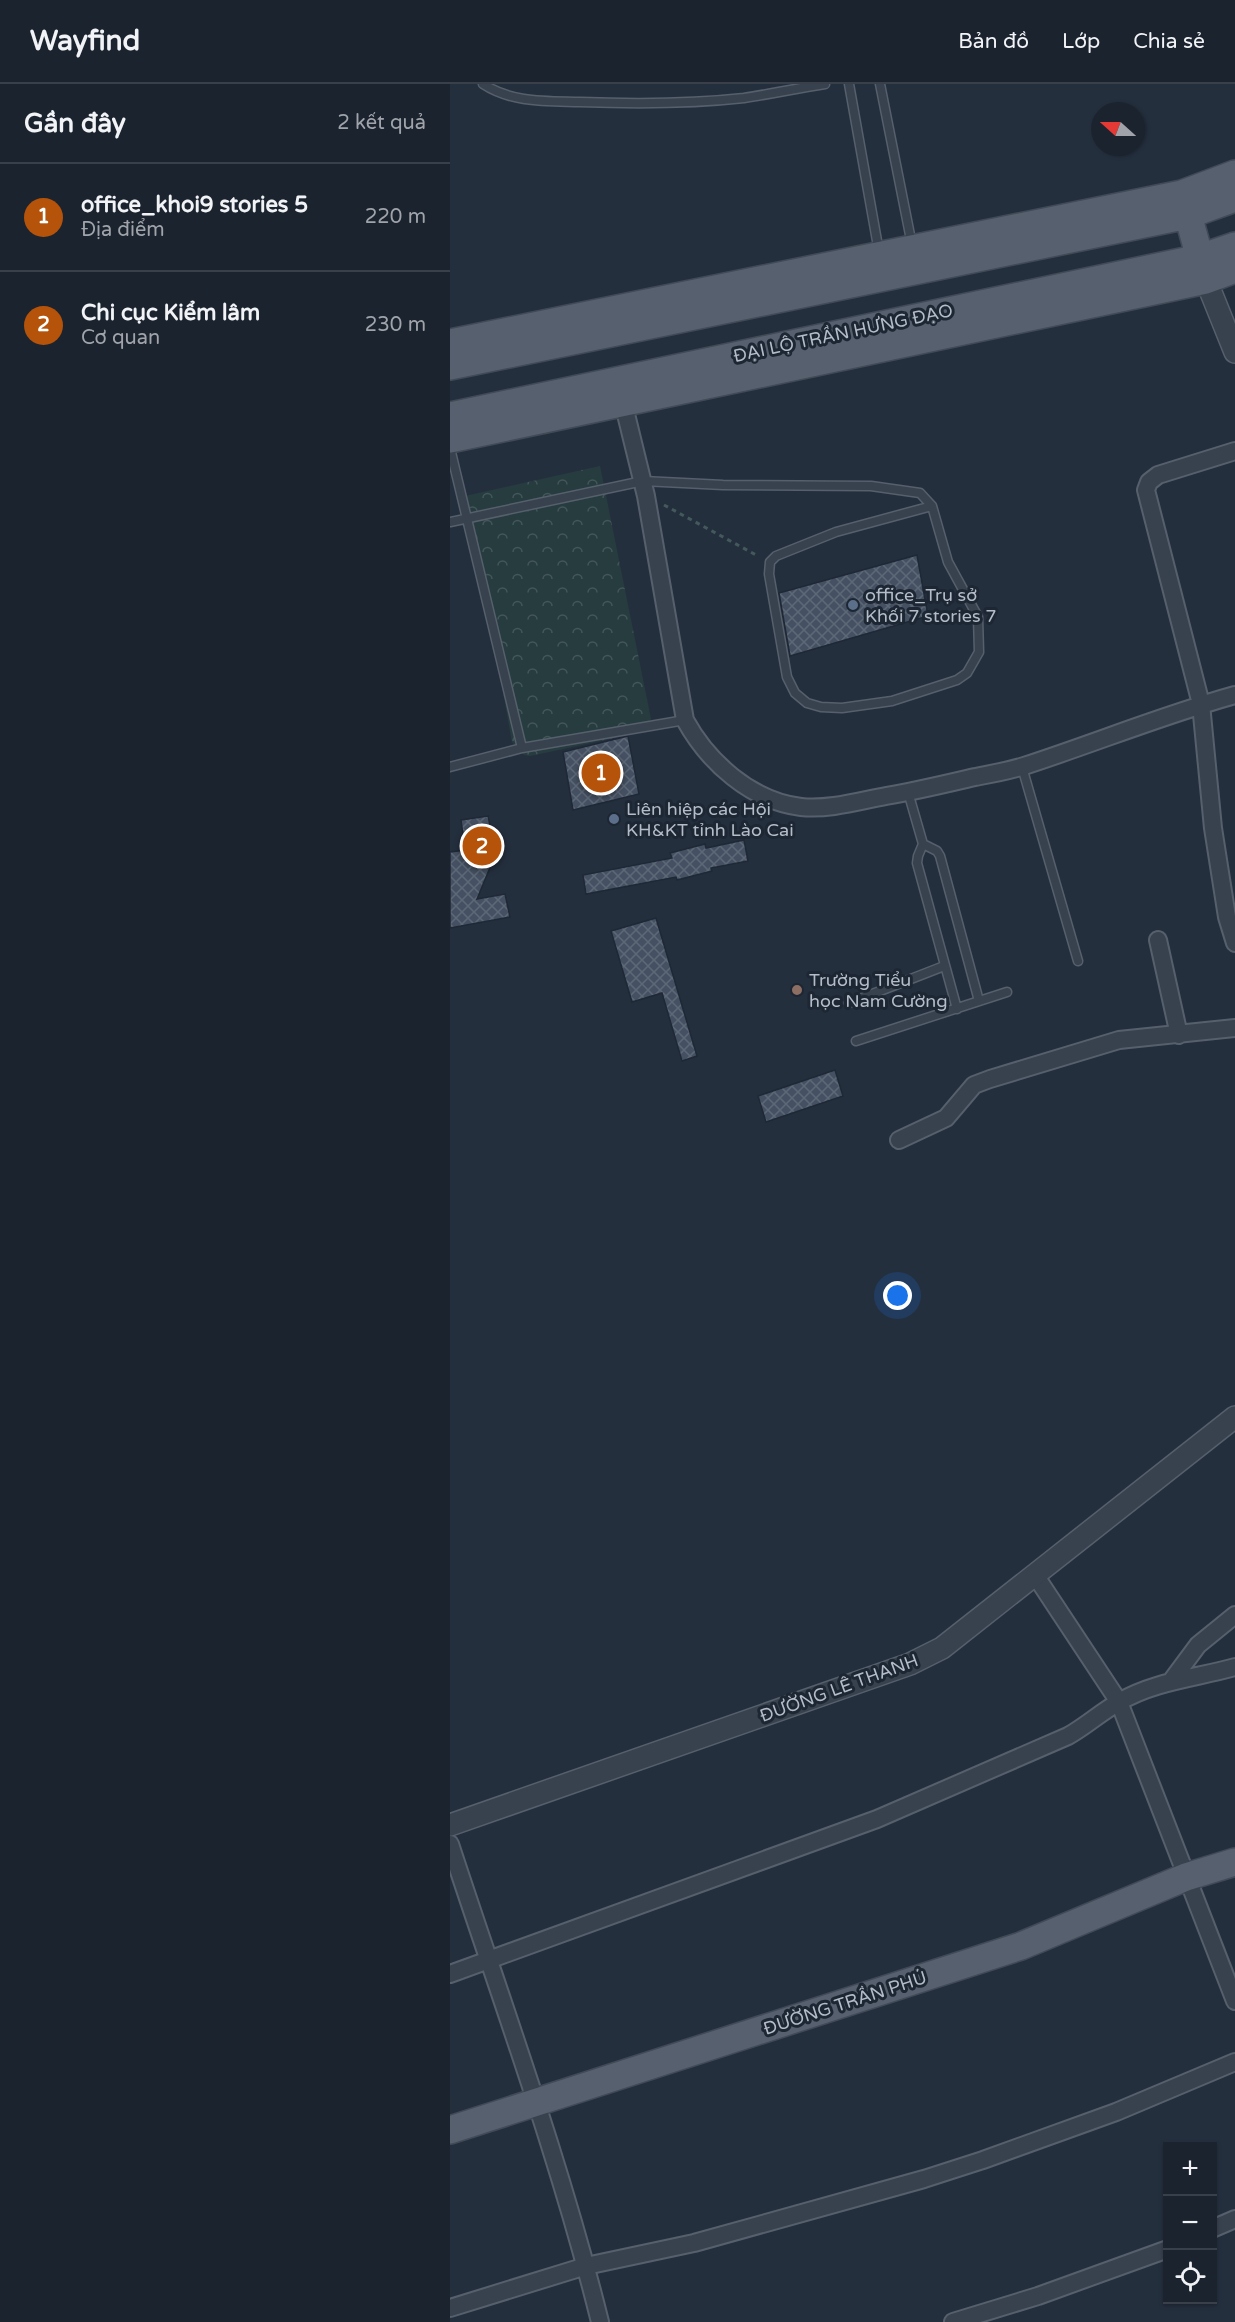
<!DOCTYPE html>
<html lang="vi">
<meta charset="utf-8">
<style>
body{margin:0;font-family:"Varela Round",sans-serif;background:#282f3a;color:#f1f3f6}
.controls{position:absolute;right:18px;bottom:18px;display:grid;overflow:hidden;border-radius:0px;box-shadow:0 2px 4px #0004}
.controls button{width:54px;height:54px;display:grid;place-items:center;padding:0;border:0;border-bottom:2px solid #39404a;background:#1b232e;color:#f1f3f6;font:30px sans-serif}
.compass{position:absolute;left:641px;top:18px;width:54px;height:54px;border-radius:50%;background:#1b232e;box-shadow:0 2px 4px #0004;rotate:291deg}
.you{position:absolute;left:448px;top:1212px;width:21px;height:21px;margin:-15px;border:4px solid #fff;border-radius:50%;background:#1a73e8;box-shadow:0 0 0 9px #1a73e833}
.badge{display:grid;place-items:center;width:39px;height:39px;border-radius:50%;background:#b45309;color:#fff;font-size:20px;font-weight:700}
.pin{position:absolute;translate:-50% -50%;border:3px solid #fff;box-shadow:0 2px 6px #0006}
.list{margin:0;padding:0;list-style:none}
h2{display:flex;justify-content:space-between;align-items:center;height:78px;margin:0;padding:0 24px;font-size:26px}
h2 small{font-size:20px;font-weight:400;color:#a0a4aa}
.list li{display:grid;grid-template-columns:39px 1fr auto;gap:18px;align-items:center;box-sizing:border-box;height:108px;padding:0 24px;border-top:2px solid #39404a}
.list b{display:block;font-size:22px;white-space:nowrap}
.list p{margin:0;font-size:20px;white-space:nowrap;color:#a0a4aa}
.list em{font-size:20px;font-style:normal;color:#a0a4aa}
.icon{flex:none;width:33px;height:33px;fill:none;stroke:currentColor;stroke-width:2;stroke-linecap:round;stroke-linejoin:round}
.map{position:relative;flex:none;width:785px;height:2238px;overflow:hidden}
header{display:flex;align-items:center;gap:36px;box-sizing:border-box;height:84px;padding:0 30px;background:#1b232e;border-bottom:2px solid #39404a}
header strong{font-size:28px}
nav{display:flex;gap:33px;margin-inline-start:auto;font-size:21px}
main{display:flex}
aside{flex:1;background:#1b232e}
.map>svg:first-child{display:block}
.forest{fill:url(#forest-crowns)}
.building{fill:url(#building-cross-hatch);stroke:#1f2835;stroke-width:1.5}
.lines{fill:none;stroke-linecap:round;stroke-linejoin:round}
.service-casing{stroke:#565f6c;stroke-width:11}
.minor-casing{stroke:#565f6c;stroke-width:20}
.tertiary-casing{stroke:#565f6c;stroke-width:24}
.primary-casing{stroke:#414a57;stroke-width:30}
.path{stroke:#44595c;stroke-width:3;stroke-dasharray:4.5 4.5;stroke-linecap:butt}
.service{stroke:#38414e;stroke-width:8}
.minor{stroke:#38414e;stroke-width:16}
.tertiary{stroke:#38414e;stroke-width:21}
.primary{stroke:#56606e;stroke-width:27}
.service-dot{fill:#5c6f8a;stroke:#1d2633;stroke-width:2}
.education-dot{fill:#8d6e63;stroke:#1d2633;stroke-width:2}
.labels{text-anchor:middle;stroke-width:6;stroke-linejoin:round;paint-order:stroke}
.street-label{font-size:18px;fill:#b4bcc9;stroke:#1d2633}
.poi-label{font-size:18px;fill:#b4bcc9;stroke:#1d2633;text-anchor:start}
</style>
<header>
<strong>Wayfind</strong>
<nav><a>Bản đồ</a><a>Lớp</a><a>Chia sẻ</a></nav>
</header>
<main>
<aside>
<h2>Gần đây<small>2 kết quả</small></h2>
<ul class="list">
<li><span class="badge">1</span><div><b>office_khoi9 stories 5</b><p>Địa điểm</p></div><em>220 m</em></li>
<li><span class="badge">2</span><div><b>Chi cục Kiểm lâm</b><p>Cơ quan</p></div><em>230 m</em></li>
</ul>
</aside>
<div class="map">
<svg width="785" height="2238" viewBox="0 0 785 2238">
<defs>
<pattern id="forest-crowns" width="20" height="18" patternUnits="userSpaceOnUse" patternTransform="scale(1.5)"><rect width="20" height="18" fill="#263c3f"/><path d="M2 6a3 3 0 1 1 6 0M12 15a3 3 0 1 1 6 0" fill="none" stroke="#435659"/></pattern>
<pattern id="building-cross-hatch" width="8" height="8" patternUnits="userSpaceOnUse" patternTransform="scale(1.5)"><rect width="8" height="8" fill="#455162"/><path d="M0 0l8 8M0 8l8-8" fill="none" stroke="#5d6877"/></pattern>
</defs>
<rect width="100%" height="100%" fill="#242f3e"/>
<path class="forest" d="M150 382 201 635 194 645 178 651 80 672 74 671 62 658 27 463 15 412Z"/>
<path class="building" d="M467 471 478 532 340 572 329 509Z
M178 652 189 710 123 726 113 668Z
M38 732 46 769 27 815 55 810 60 833 0 844V768L15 766 11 736Z
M294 756 298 777 261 784 262 787 227 796 226 793 136 810 133 791 222 774 220 769 255 760 256 764Z
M206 834 247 972 232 977 212 909 182 918 161 847Z
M385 986 393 1012 316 1038 308 1012Z"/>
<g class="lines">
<defs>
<path id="service" d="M33 0C62 19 96 17 130 18 184 20 240 20 294 14 321 10 348 4 375 0
M399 0 429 168
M430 0 462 161
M0 364 72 664
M0 438 193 397 273 401 421 402 470 409 482 422 498 478 528 533 529 568 517 589 507 596 442 617 392 624 371 623 357 619 345 609 337 593 319 490 320 478 326 472 386 448 482 422
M0 683 72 664 235 636
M572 683 628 877
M458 708 473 760 468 772 467 779 507 925
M473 760 487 767 490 772 529 917
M399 919 494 882
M406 957 557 908"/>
<path id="minor" d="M173 318 196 412 235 636C258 678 301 717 351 723 379 726 409 717 436 712 466 707 495 700 525 693 541 690 558 687 574 682 645 659 713 631 785 611
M785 367 708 391 699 398 696 406 751 620 763 744 777 833 785 859
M708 856 729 951
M449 1056 496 1034 524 1001 540 995 669 956 785 944
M585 1491 669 1618 785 1917
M722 1596 748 1561 785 1531
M0 1760C52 1919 110 2076 150 2238
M0 1890 427 1735 618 1652C636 1642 651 1628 669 1618 705 1597 746 1594 785 1583
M762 2145 785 2135
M0 2224 136 2182 244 2159 474 2095 533 2076 666 2028 785 1978
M503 2238 588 2212 718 2165"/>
<path id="tertiary" d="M756 196 785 268
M0 1741 460 1580 492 1564 785 1333"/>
<path id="primary" d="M733 113 755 192
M0 259 732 110 785 90
M0 282 738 131 785 114
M0 332 750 174 785 162
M0 355 756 196 785 185
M0 2046 571 1862 736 1793 785 1778"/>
</defs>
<use href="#service" class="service-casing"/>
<use href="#minor" class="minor-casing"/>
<use href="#tertiary" class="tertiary-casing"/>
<use href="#primary" class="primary-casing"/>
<path class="path" d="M214 421 308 472"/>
<use href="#service" class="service"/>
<use href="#minor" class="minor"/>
<use href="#tertiary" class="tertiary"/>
<use href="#primary" class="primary"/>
</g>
<g class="service-dot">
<circle cx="403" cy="521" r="6"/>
<circle cx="164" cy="735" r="6"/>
</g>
<circle class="education-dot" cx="347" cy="906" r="6"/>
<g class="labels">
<g class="street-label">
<text transform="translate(393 249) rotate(-12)" y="6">ĐẠI LỘ TRẦN HƯNG ĐẠO</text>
<text transform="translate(389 1604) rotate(-20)" y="6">ĐƯỜNG LÊ THANH</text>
<text transform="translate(395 1919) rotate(-18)" y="6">ĐƯỜNG TRẦN PHÚ</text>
</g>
<g class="poi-label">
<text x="415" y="517">office_Trụ sở<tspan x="415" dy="21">Khối 7 stories 7</tspan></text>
<text x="176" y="731">Liên hiệp các Hội<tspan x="176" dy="21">KH&amp;KT tỉnh Lào Cai</tspan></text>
<text x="359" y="902">Trường Tiểu<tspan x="359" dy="21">học Nam Cường</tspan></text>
</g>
</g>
</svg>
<div class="controls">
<button>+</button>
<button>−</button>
<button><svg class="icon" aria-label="locate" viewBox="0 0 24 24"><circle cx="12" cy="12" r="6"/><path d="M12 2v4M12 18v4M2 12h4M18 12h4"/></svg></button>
</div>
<svg class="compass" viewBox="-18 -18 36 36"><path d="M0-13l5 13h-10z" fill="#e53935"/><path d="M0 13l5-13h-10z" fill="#a0a4aa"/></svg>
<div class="you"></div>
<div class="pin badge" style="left:151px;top:689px">1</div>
<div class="pin badge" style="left:32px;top:762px">2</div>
</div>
</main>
